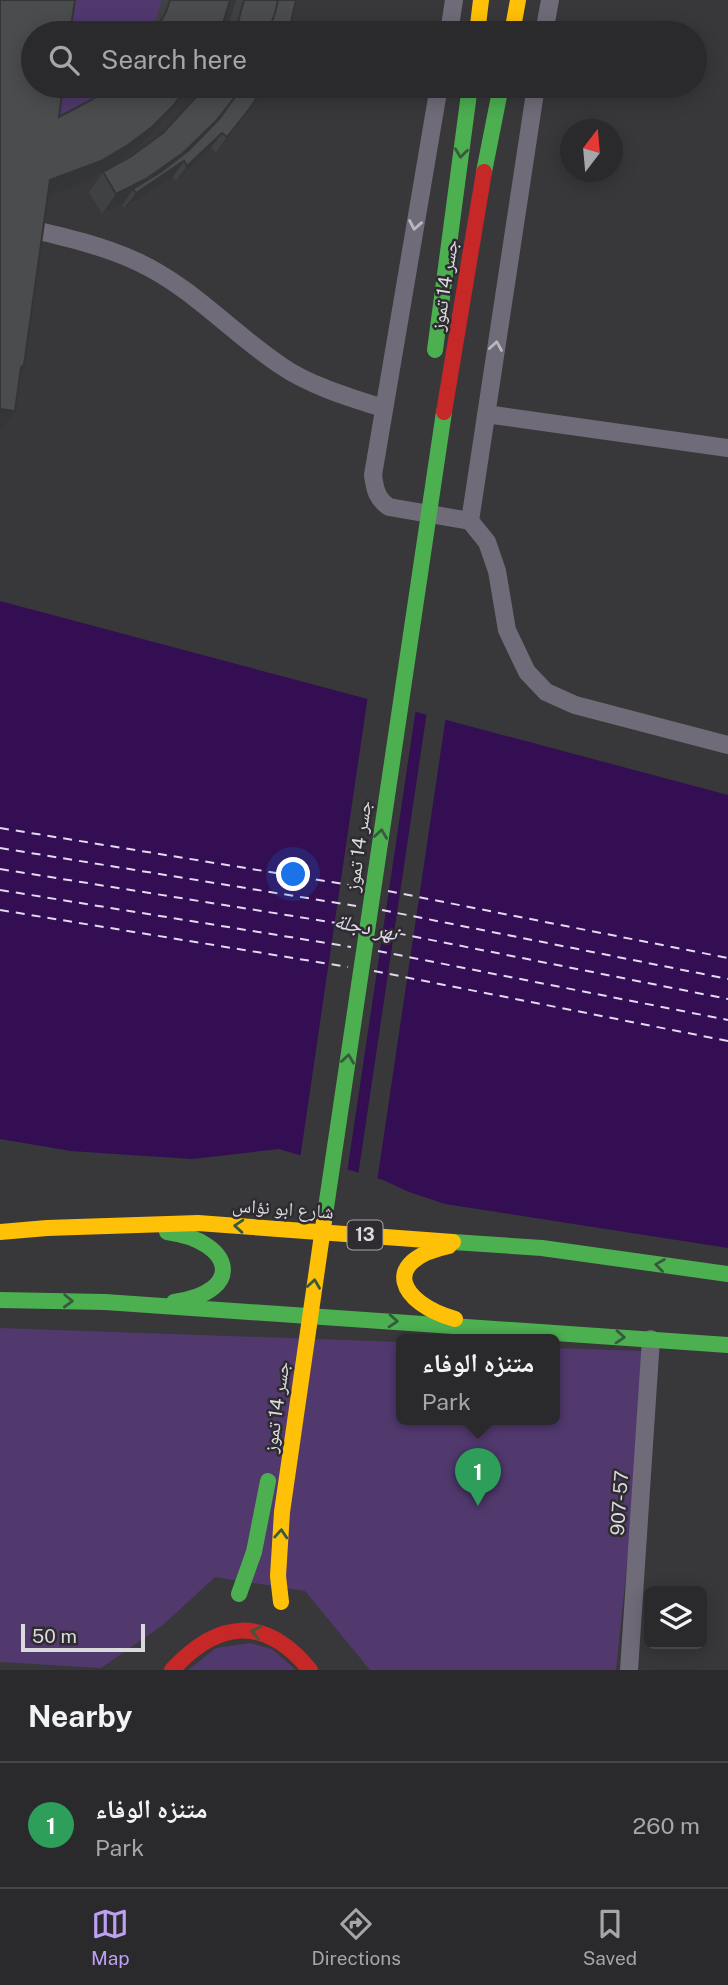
<!DOCTYPE html>
<meta charset="utf-8">
<style>
body{margin:0;font-family:"Public Sans","Noto Naskh Arabic",sans-serif;background:#363538;color:#f1f3f6}
.controls{position:absolute;right:21px;bottom:21px;display:grid;overflow:hidden;border-radius:10px;box-shadow:0 4px 18px #0003}
.controls button{width:63px;height:63px;display:grid;place-items:center;padding:0;border:0;border-bottom:2px solid #464548;background:#2a292c;color:#f1f3f6;font:35px sans-serif}
.compass{position:absolute;left:560px;top:119px;width:63px;height:63px;border-radius:50%;background:#2a292c;box-shadow:0 4px 18px #0003;rotate:16deg}
.scale{position:absolute;left:21px;bottom:18px;width:124px;box-sizing:border-box;padding-left:7px;border:4px solid #dad9dc;border-top:0;font-size:19px;line-height:24px;white-space:nowrap;color:#dad9dc;-webkit-text-stroke:5px #2e2c31;paint-order:stroke}
.you{position:absolute;left:294px;top:875px;width:24px;height:24px;margin:-18px;border:5px solid #fff;border-radius:50%;background:#1a73e8;box-shadow:0 0 0 10px #1a73e833}
.badge{display:grid;place-items:center;width:46px;height:46px;border-radius:50%;background:#bca0f2;color:#fff;font-size:23px;font-weight:700}
.pin{position:absolute;translate:-50% -58px;filter:drop-shadow(0 2px 4px #0008)}
.pin::after{content:'';position:absolute;top:37px;width:24px;height:21px;background:inherit;clip-path:polygon(0 0,100% 0,50% 100%)}
.popup{position:absolute;left:396px;top:1334px;width:164px;height:91px;box-sizing:border-box;display:grid;place-content:center;border-radius:10px;background:#2a292c;filter:drop-shadow(0 2px 5px #0005);font-size:23px;white-space:nowrap;color:#a5a6a9}
.popup b{font-size:26px;color:#f1f3f6}
.popup::after{content:'';position:absolute;left:50%;top:100%;margin-left:-14px;border:14px solid transparent;border-top-color:#2a292c}
.list{margin:0;padding:0;list-style:none}
h2{display:flex;justify-content:space-between;align-items:center;height:91px;margin:0;padding:0 28px;font-size:30px}
h2 small{font-size:23px;font-weight:400;color:#a5a6a9}
.list li{display:grid;grid-template-columns:46px 1fr auto;gap:21px;align-items:center;box-sizing:border-box;height:126px;padding:0 28px;border-top:2px solid #464548}
.list b{display:block;font-size:26px;white-space:nowrap}
.list p{margin:0;font-size:23px;white-space:nowrap;color:#a5a6a9}
.list em{font-size:23px;font-style:normal;color:#a5a6a9}
.icon{flex:none;width:38px;height:38px;fill:none;stroke:currentColor;stroke-width:2;stroke-linecap:round;stroke-linejoin:round}
.map{position:relative;flex:none;width:728px;height:1670px;overflow:hidden}
.search{position:absolute;background:#2a292c;box-shadow:0 4px 18px #0003;left:21px;right:21px;top:21px;height:77px;display:flex;align-items:center;gap:18px;box-sizing:border-box;padding:0 24px;border-radius:38px;color:#a5a6a9;font-size:26px}
.sheet{height:217px;background:#2a292c}
nav{display:flex;justify-content:space-around;align-items:center;box-sizing:border-box;height:98px;border-top:2px solid #464548;background:#2a292c;font-size:19px;color:#a5a6a9}
nav a{display:grid;justify-items:center;gap:4px}
nav .on{color:#bca0f2}
.map>svg:first-child{display:block}
.green{fill:#51396e}
.water{fill:#330e53}
.pier{fill:#38373a}
.lines{fill:none;stroke-linecap:round;stroke-linejoin:round}
.ferry{stroke:#e2d9ef;stroke-width:2;stroke-dasharray:9 7;stroke-linecap:butt}
.street{stroke:#706b78;stroke-width:18}
.fast{stroke:#4caf50;stroke-width:16}
.slow{stroke:#ffc107;stroke-width:16}
.jam{stroke:#c62828;stroke-width:16}
.fast-bridge{stroke:#4caf50;stroke-width:16}
.slow-bridge{stroke:#ffc107;stroke-width:16}
.jam-bridge{stroke:#c62828;stroke-width:16}
.wall{fill:#404142}
.shaded-wall{fill:#343536}
.building{fill:#4b4c4d;stroke:#343536;stroke-width:2}
.oneway{stroke:#385a3c}
.oneway2{stroke:#bab8be}
.labels{text-anchor:middle;stroke-width:5;stroke-linejoin:round;paint-order:stroke}
.shield{fill:#2e2c31;stroke:#a6a5a9;stroke-width:2}
.shield-label{font-size:18px;font-weight:bold;fill:#dad9dc}
.street-label{font-size:19px;fill:#dad9dc;stroke:#2e2c31}
.water-label{font-size:21px;font-style:italic;fill:#e2d9ef;stroke:#2e2c31}
</style>
<div class="map">
<svg width="728" height="1670" viewBox="0 0 728 1670">
<rect width="100%" height="100%" fill="#38373a"/>
<path class="green" d="M63 0H163L152 33H59Z
M52 86H118L58 131Z
M0 1328 401 1342V1420H555V1348L642 1351 641 1429 616 1670H370L305 1591 215 1577 163 1625 101 1668 0 1662Z
M250 1643 272 1649 296 1670H188L216 1648Z"/>
<path class="water" d="M0 601 728 795V1248L445 1204 409 1192 383 1180 279 1149 192 1159 71 1151 0 1139Z"/>
<path class="pier" d="M368 695 416 708 347 1173 300 1159Z
M427 711 446 716 377 1182 358 1176Z"/>
<g class="lines">
<path class="ferry" d="M0 828 362 887
M0 848 356 906
M0 869 355 926
M0 890 351 947
M388 891 728 958
M0 910 348 967
M382 910 728 979
M381 930 728 999
M378 951 728 1020
M374 971 728 1041"/>
<path class="street" d="M449 33 454 0
M544 33 550 0
M439 86 373 475C375 490 377 499 389 507L470 521
M536 86 470 521 487 542 497 571 507 630 527 672 546 692 575 705 728 745
M0 222C46 233 95 242 138 262 192 287 232 333 280 365 308 385 351 398 383 408
M486 414 728 448
M629 1670 651 1339"/>
<path class="fast" d="M167 1232C234 1241 246 1292 174 1302
M453 1242 542 1248 728 1274
M0 1300 105 1302 728 1345"/>
<path class="slow" d="M477 33 481 0
M512 33 518 0
M0 1232 47 1228 198 1223 453 1242
M449 1246C379 1261 399 1303 455 1319"/>
<path class="jam" d="M172 1670C218 1620 265 1615 310 1670"/>
<path class="fast-bridge" d="M484 172 501 86
M435 350 470 86
M324 1221 444 412
M239 1594 254 1552 268 1481"/>
<path class="slow-bridge" d="M281 1602 278 1576 282 1512 324 1221"/>
<path class="jam-bridge" d="M444 412 484 172"/>
</g>
<path class="wall" d="M162 0H230L220 33H152Z
M236 0H296L287 33H226Z
M188 86 159 126 137 148 113 166 130 157 163 133 197 96 203 86H264L239 124 216 153 211 148 176 181 173 177 124 208 122 205 123 204 102 214 89 192 103 172 87 181 48 196 20 371 0 431 59 117Z"/>
<path class="shaded-wall" d="M188 86 159 126 137 148 113 166 87 181 36 201 50 180Z
M237 95 184 161 173 177 124 208 136 193 133 189 123 204 102 214 116 194Z
M250 108 239 124 216 153 227 137Z
M222 133 211 148 176 181 187 166Z
M0 409 15 411 0 431Z"/>
<path class="building" d="M0 0H75L70 33H33V86H63L59 117 93 99 111 86H188L173 106 152 127 128 145 101 161 50 180 24 365 21 367 15 411 0 409Z
M170 0H230L220 33H154L166 12Z
M244 0H278L275 13 268 33H235Z
M278 0H296L291 22 287 33H268L275 13Z
M206 86H242L237 95 216 121 183 153 146 179 116 194 103 172 130 157 163 133Z
M242 86H264L250 108 227 137 222 133 187 166 184 161 136 193 133 189 162 171 189 150 220 118Z"/>
<defs><path id="oneway-chevron" d="M-2-3.5L2.5 0L-2 3.5" fill="none" stroke-width="1.6" stroke-linecap="round" stroke-linejoin="round" transform="scale(1.75)"/></defs>
<g class="oneway">
<use href="#oneway-chevron" transform="translate(461 153) rotate(97)"/>
<use href="#oneway-chevron" transform="translate(381 834) rotate(-82)"/>
<use href="#oneway-chevron" transform="translate(348 1059) rotate(-82)"/>
<use href="#oneway-chevron" transform="translate(239 1226) rotate(-176)"/>
<use href="#oneway-chevron" transform="translate(660 1265) rotate(-172)"/>
<use href="#oneway-chevron" transform="translate(314 1284) rotate(-82)"/>
<use href="#oneway-chevron" transform="translate(68 1301) rotate(2)"/>
<use href="#oneway-chevron" transform="translate(393 1321) rotate(4)"/>
<use href="#oneway-chevron" transform="translate(620 1337) rotate(4)"/>
<use href="#oneway-chevron" transform="translate(281 1534) rotate(-86)"/>
<use href="#oneway-chevron" transform="translate(256 1632) rotate(-169)"/>
</g>
<g class="oneway2">
<use href="#oneway-chevron" transform="translate(415 225) rotate(100)"/>
<use href="#oneway-chevron" transform="translate(496 346) rotate(-81)"/>
</g>
<g class="labels">
<rect class="shield" x="347.5" y="1220.5" width="35" height="29" rx="5"/>
<g class="shield-label">
<text x="365" y="1241">13</text>
</g>
<g class="street-label">
<text transform="translate(444 285) rotate(-81)" y="7">جسر 14 تموز</text>
<text transform="translate(358 846) rotate(-82)" y="7">جسر 14 تموز</text>
<text transform="translate(283 1208) rotate(4)" y="7">شارع ابو نؤاس</text>
<text transform="translate(276 1407) rotate(-82)" y="7">جسر 14 تموز</text>
<text transform="translate(619 1503) rotate(-86)" y="7">907-57</text>
</g>
<g class="water-label">
<text transform="translate(366 927) rotate(12)" y="7">نهر دجلة</text>
</g>
</g>
</svg>
<div class="controls">
<button><svg class="icon" aria-label="layers" viewBox="0 0 24 24"><path d="M12 4l9 5-9 5-9-5zM3 14l9 5 9-5"/></svg></button>
</div>
<svg class="compass" viewBox="-18 -18 36 36"><path d="M0-13l5 13h-10z" fill="#e53935"/><path d="M0 13l5-13h-10z" fill="#a5a6a9"/></svg>
<div class="scale">50 m</div>
<div class="you"></div>
<div class="pin badge" style="left:478px;top:1506px;background:#2e9e5b">1</div>
<div class="popup"><b>متنزه الوفاء</b>Park</div>
<div class="search"><svg class="icon" aria-label="search" viewBox="0 0 24 24"><circle cx="10" cy="10" r="6"/><path d="M15 15l6 6"/></svg>Search here</div>
</div>
<section class="sheet">
<h2>Nearby<small></small></h2>
<ul class="list">
<li><span class="badge" style="background:#2e9e5b">1</span><div><b>متنزه الوفاء</b><p>Park</p></div><em>260 m</em></li>
</ul>
</section>
<nav>
<a class="on"><svg class="icon" aria-label="map" viewBox="0 0 24 24"><path d="M3 6l6-2 6 2 6-2v14l-6 2-6-2-6 2zM9 4v14M15 6v14"/></svg>Map</a>
<a><svg class="icon" aria-label="directions" viewBox="0 0 24 24"><path d="M12 3l9 9-9 9-9-9zM9 14v-3h6M13 9l2 2-2 2"/></svg>Directions</a>
<a><svg class="icon" aria-label="saved" viewBox="0 0 24 24"><path d="M7 4h10v16l-5-4-5 4z"/></svg>Saved</a>
</nav>
